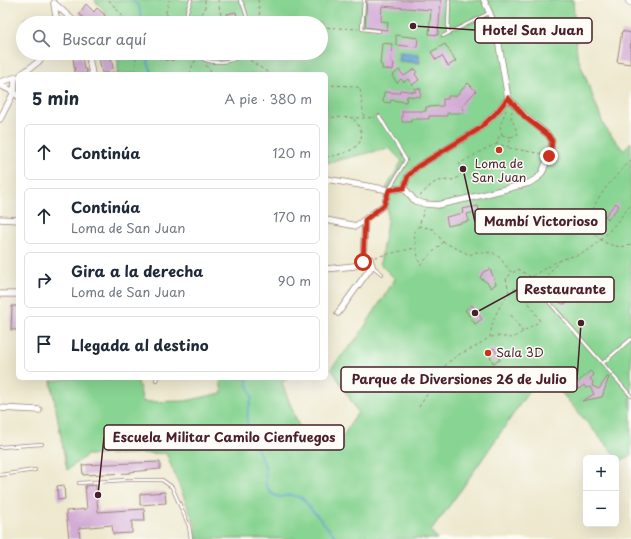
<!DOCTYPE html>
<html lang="es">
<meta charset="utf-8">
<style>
body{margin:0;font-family:"Playpen Sans",sans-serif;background:#f6f6f7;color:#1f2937}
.controls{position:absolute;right:12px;bottom:12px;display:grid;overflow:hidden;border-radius:6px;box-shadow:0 4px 16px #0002}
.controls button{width:36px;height:36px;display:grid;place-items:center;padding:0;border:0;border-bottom:1px solid #e0e1e3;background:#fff;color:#1f2937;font:20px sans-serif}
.stop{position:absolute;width:12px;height:12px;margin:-9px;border:3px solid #c8321e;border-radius:50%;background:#fff}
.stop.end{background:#c8321e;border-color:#fff;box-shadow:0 1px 4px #0008}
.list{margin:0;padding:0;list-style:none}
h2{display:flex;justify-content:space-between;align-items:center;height:52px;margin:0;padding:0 16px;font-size:17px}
h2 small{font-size:13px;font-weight:400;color:#747a83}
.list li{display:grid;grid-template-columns:26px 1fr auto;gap:12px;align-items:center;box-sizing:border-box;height:56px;margin:0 8px 8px;padding:0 8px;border:1px solid #e0e1e3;border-radius:6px}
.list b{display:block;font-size:15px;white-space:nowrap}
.list p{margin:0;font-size:13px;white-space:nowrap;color:#747a83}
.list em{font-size:13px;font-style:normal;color:#747a83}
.icon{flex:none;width:22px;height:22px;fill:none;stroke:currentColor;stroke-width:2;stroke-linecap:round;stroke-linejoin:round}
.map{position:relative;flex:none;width:631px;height:539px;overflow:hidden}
.search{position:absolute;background:#fff;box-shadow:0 4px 16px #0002;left:16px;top:16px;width:312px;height:44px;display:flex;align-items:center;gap:10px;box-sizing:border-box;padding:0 14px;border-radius:22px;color:#747a83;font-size:15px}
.panel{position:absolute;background:#fff;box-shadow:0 4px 16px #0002;left:16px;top:72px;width:312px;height:308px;border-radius:6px}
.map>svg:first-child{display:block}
.green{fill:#88d492;stroke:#697a5e}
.water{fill:#609fd2;stroke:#555f7e}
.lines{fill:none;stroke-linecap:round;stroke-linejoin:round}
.stream{stroke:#609fd2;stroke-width:1.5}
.building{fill:#d3acd6}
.lane-casing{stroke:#9c847c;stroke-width:4}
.street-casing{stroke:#9c847c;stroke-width:7}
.primary-casing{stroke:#9c847c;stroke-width:10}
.path{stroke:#9c847c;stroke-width:1;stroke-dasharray:3 3;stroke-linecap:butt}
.lane{stroke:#fff;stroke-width:2.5}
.street{stroke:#fff;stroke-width:5.5}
.primary{stroke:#fff;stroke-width:9}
.route{stroke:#c8321e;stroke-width:5}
.poi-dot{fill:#c8321e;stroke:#fdfcf7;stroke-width:1.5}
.labels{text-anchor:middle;stroke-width:3;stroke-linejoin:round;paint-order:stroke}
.poi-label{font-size:12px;fill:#4a1f2b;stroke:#fdfcf7}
.leader{fill:none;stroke:#4a1f2b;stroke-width:1.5}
.callout-dot{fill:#4a1f2b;stroke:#fdfcf7;stroke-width:1.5}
.callout{fill:#fdfcf7;stroke:#4a1f2b;stroke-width:1.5}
.callout-label{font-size:13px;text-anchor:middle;font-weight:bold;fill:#4a1f2b}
</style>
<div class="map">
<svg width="631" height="539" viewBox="0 0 631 539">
<rect width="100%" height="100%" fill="#fdfcf7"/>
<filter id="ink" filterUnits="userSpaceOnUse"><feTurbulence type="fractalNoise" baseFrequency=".025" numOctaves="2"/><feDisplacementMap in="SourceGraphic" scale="8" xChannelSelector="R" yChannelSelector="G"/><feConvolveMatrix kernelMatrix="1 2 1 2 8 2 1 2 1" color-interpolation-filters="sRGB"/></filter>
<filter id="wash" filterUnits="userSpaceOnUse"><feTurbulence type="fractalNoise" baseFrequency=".012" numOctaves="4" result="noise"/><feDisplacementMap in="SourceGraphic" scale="16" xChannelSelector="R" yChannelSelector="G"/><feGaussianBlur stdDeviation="0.9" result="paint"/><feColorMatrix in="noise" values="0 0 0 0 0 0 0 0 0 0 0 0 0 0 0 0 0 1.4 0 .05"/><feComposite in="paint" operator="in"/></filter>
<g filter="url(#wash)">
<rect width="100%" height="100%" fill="#ede8ce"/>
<path class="green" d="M94 0H573L577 55 604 126 623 150 631 142V456L620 461 543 371 463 487 431 531 437 539H196V527L166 453 87 455 67 470 51 381 72 378H137L143 402 186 401 222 393 220 378H288L282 383 299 427 343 436 358 412 331 368 358 337 395 279 380 264 387 222 388 193H392L394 190 386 189 402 161 389 148 326 163V74H116L118 71V53H321V23H110L103 9Z"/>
<path class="water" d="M399 52 419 54 420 63 398 61Z"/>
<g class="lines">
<path class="stream" d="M131 0 139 6 141 17 144 23
M148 53V63L152 74
M246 378 252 398 248 409 247 424 254 442 265 465 266 485 272 494 279 497 291 495 302 498 310 508 338 539"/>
</g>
<g id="blocks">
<path class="building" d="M367 0H441L438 35 429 34 431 10 382 6 381 21 388 22 387 30 365 27Z
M86 4 94 12 97 8 105 15 98 23H84L86 20 79 14Z
M236 12 238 23H229L227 14Z
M45 18 46 23H24V19Z
M622 31 631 33 630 64 617 62Z
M396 35 418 38 417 47 396 45Z
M382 43 392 44 391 63H394L393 70 382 69V65L380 64Z
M445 44 456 61 448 66 442 56 436 60 431 52Z
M98 53H110L114 72 102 73Z
M82 56 84 69H86L87 74H75L73 57Z
M415 69 417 71 415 74 419 80 412 85 408 79 404 82 401 79 397 83 392 76 399 70 404 76Z
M468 83 476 91 463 105 464 113H447V116H429V119H411V122H402V111H426V107L443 106V99H448V96H456Z
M414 88 421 89 420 97 407 96 406 102 391 100 390 103 383 102 384 92 399 93 400 90 416 92Z
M616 203 619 206 608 219 605 216Z
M478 206 479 211 467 214 469 221 448 226 446 217 463 213 462 209Z
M490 269 496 284 491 288 488 283 480 278 483 272Z
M558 298a6 6 0 1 1 12 0a6 6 0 1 1-12 0Z
M472 305 482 319 475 324 465 310Z
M12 306H18V330H11Z
M494 348 500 360 493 363 488 351Z
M590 371 594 375 590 379 593 382 592 386 599 389 607 377H609L602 397 582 401 594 394 590 387 586 388 584 385 579 389 575 385Z
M160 462V469L130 472V473L83 475 82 465Z
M64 485 65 499 58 500 57 486Z
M96 485 98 512 144 509 145 521H132V533L113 534 112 525 79 528 80 539H69L66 511 87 509 85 486Z
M165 492 166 503 140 505V494Z"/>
</g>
</g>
<g filter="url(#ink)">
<use href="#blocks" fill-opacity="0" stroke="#9c847c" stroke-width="1"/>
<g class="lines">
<defs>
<path id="lane" d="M240 0 243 5 249 23
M364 0 362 29 379 31
M187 23V11L191 0
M448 33 449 0
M443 36 489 13
M196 53C206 66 232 64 243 53
M379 116 406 160 389 190
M372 266 382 274
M549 302 631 396
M603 363 631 339
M156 380 157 378
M0 447 42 444
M0 475 35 470
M79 483 125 480H162L172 487 189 526 191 539"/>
<path id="street" d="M54 3 76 23
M54 4 57 23
M64 23 76 22
M88 53 92 74
M22 74 38 62 46 53
M0 82 17 77
M0 85 14 92 18 96
M0 119 14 92 15 78
M326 179 389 190 404 188
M404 188 415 201 425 204 438 205 470 198 529 183 538 178 543 171 551 149 552 141 548 135 527 118 508 98 496 28 484 0
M404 188 408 176 417 167 479 129 496 113 508 98
M0 219 18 220
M326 220 356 226 384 205 389 190
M363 262 365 220
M326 269 354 266 370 259 372 266 338 313
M0 294H18
M0 408 39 410"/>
<path id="primary" d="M630 0 631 1"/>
</defs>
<use href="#lane" class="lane-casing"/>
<use href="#street" class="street-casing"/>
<use href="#primary" class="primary-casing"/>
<path class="path" d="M109 0 124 18 126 23
M258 0 261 23
M166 13 171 20
M190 15H199L205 11V0
M161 23V18L166 12 169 0
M172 23 171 20 183 17
M212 23 210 18 221 16 218 0
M253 23H281
M321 27 358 29
M132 53 136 56 135 69 137 74
M156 53 157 56C167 64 176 61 185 53
M166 53 168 58 174 60
M219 53 221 58
M245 57 270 74
M251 60 254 53
M206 65 212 74
M190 74 193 63 197 60
M326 85 353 86 360 88 364 118
M326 117 364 118 375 117
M502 135 511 137 508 147 497 144 499 136Z
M502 135 500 126 506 110
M511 137 518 134 511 117 512 111
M509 148 543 154
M326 157C340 155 368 149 360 129 359 125 355 121 353 118
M631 160C613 180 590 199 590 228 599 242 614 250 631 245
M460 166 459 171 462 172
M420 196C424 192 429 186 434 183 443 177 456 185 462 172L465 173 466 167 459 164 485 149 497 144
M419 226 433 229 443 242 420 265 416 248 414 232 419 226 424 210
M443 242 470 255 475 252 484 253 492 252 499 257 512 273
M375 257 415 248
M509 293 506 278 518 269 531 277
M528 299 559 261
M511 315 523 332
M491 337 497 336 513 338 540 321 527 300 514 289
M419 407 447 363 460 354 475 347 490 337C494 304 512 288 539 272 546 268 553 263 561 260 569 256 579 256 587 251 604 240 618 220 631 205"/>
<use href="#lane" class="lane"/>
<use href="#street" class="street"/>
<use href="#primary" class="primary"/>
</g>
</g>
<g class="lines" filter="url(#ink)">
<path class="route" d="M363 262 365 220 384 205 389 190 404 188 408 176 417 167 479 129 496 113 508 98 526 118 548 135 552 141 551 149 549 156"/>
</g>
<g class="poi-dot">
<circle cx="499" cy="150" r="4"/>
<circle cx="488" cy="353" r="4"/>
</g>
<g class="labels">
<g class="poi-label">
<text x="499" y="168">Loma de<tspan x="499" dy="14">San Juan</tspan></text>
<text x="496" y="357" text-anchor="start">Sala 3D</text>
</g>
</g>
<path class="leader" d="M413 26L475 30M463 169L475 222M475 313L517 290M581 323L577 379M98 495L104 437"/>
<g class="callout-dot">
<circle cx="413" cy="26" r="4"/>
<circle cx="463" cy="169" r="4"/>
<circle cx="475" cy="313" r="4"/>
<circle cx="581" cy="323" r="4"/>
<circle cx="98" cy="495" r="4"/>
</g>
<g class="callout">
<rect x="475" y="18" width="117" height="25" rx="4"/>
<rect x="475" y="209" width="131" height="25" rx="4"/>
<rect x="517" y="277" width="97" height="25" rx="4"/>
<rect x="341" y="367" width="236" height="25" rx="4"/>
<rect x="104" y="425" width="240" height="25" rx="4"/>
</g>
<g class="callout-label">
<text x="533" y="35">Hotel San Juan</text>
<text x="541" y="226">Mambí Victorioso</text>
<text x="565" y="294">Restaurante</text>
<text x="459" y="384">Parque de Diversiones 26 de Julio</text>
<text x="224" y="442">Escuela Militar Camilo Cienfuegos</text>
</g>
</svg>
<div class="controls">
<button>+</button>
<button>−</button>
</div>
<div class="stop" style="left:363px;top:262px"></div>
<div class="stop end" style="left:549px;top:156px"></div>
<div class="search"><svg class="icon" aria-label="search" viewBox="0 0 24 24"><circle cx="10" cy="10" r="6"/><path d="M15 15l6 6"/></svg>Buscar aquí</div>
<section class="panel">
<h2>5 min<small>A pie · 380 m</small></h2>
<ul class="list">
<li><svg class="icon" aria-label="ahead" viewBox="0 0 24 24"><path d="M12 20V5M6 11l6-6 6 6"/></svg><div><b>Continúa</b></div><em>120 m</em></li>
<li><svg class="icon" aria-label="ahead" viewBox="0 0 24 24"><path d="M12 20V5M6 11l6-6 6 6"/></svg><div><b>Continúa</b><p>Loma de San Juan</p></div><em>170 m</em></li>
<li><svg class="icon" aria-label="right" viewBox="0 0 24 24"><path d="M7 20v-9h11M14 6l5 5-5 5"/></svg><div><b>Gira a la derecha</b><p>Loma de San Juan</p></div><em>90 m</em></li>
<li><svg class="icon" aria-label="arrive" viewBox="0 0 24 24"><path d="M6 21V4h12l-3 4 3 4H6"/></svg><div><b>Llegada al destino</b></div></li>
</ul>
</section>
</div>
